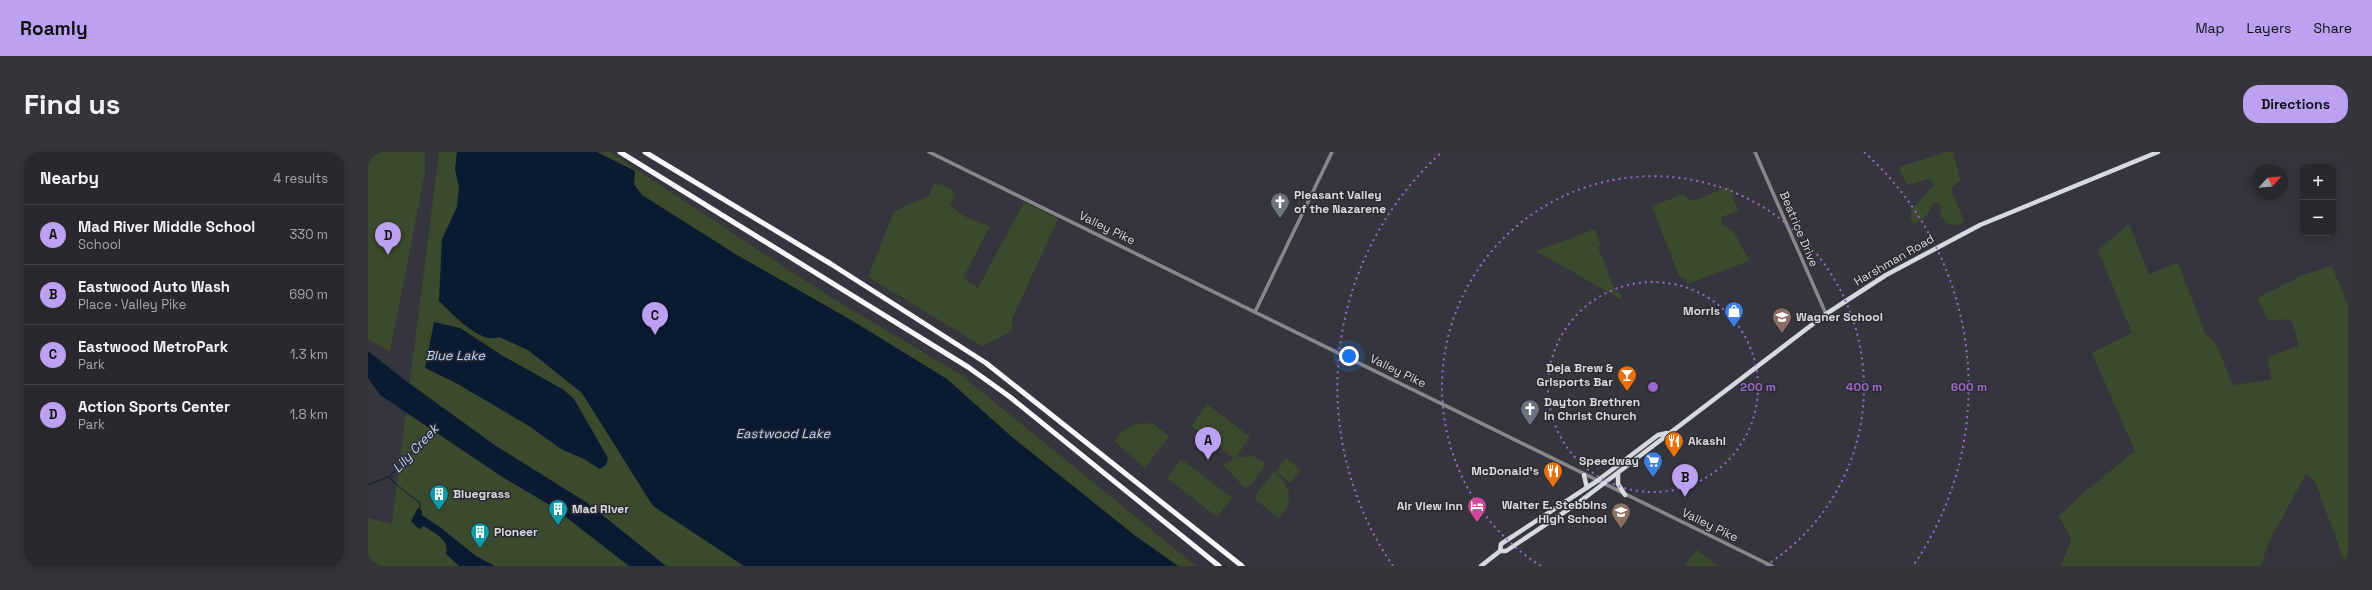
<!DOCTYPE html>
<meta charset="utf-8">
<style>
body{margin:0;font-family:"Space Grotesk",sans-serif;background:#34343a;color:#f1f3f6}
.controls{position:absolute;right:12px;top:12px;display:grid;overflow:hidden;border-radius:8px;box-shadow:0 2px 10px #0003}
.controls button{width:36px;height:36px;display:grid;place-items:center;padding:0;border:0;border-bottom:1px solid #44444a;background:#28282e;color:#f1f3f6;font:20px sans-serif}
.compass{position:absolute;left:1884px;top:12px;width:36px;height:36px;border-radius:50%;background:#28282e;box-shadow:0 2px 10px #0003;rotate:64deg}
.you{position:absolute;left:981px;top:204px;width:14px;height:14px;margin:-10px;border:3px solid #fff;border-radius:50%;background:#1a73e8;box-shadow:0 0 0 6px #1a73e833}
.badge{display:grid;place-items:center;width:26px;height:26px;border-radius:50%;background:#bca0f2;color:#111;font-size:13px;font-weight:700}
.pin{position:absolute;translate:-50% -33px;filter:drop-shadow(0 1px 2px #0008)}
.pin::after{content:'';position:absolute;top:21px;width:14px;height:12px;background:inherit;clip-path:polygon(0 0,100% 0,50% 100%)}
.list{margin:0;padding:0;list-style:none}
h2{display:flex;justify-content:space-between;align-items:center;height:52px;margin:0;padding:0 16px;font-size:17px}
h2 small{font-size:13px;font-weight:400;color:#a5a6aa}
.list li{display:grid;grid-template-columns:26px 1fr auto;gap:12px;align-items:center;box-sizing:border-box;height:60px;padding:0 16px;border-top:1px solid #44444a}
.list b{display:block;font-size:15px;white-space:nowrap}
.list p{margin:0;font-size:13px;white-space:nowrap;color:#a5a6aa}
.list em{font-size:13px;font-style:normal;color:#a5a6aa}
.map{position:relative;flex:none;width:1980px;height:414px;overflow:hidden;border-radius:16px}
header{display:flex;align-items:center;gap:24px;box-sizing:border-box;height:56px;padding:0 20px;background:#bca0f2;color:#111}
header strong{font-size:19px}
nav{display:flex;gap:22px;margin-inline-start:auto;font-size:14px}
.intro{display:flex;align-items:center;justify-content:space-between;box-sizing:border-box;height:96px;padding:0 24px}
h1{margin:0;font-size:28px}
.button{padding:10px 18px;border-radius:16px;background:#bca0f2;color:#111;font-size:14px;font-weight:700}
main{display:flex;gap:24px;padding:0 24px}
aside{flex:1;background:#28282e;border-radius:16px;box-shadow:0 2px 10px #0003}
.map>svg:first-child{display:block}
.green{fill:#3b492c}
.water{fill:#0a1a31}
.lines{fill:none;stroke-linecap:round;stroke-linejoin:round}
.stream{stroke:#0a1a31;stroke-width:1}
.minor{stroke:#87888b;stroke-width:3.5}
.major{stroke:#d7d9e0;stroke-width:4.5}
.highway{stroke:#f8f9fe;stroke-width:5}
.rail{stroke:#87888e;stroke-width:1;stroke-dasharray:7 7;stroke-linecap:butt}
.ring{fill:none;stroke:#9c69ca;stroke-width:2;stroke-dasharray:2 4}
.labels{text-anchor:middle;stroke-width:3;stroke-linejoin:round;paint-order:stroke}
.poi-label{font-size:12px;font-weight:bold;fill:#dadbdf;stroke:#2b2c33;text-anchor:start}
.street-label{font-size:12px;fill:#dadbdf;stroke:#2b2c33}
.water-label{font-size:13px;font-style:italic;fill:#bad6ff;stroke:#2b2c33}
.centre{fill:#9c69ca;stroke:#2b2c33;stroke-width:2}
.ring-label{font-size:12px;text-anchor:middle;font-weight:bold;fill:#9c69ca;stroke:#2b2c33;stroke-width:3;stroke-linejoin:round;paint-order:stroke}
</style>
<header>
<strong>Roamly</strong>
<nav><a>Map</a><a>Layers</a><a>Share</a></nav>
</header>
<div class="intro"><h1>Find us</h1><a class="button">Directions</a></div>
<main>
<aside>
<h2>Nearby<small>4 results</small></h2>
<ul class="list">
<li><span class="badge">A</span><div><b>Mad River Middle School</b><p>School</p></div><em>330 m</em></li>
<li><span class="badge">B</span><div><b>Eastwood Auto Wash</b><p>Place · Valley Pike</p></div><em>690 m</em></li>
<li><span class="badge">C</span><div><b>Eastwood MetroPark</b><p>Park</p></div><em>1.3 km</em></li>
<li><span class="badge">D</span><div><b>Action Sports Center</b><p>Park</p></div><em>1.8 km</em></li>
</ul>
</aside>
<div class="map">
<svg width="1980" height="414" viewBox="0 0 1980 414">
<rect width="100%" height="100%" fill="#35363d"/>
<path class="green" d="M0 0H57V20L22 200 0 187Z
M71 0H242L462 145 592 222 828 414H0V366L24 372Z
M1579 0H1585L1592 28 1583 36 1596 70 1590 73H1582L1572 64 1574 57 1572 52 1566 50 1559 63 1547 72 1543 68V59L1566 33 1562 27 1539 33 1531 15Z
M573 32 584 38 587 43 582 52C591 65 608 69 622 74L595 126 610 136 656 50 690 67 644 167V179L614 194 500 125 526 59 561 44 565 33Z
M1361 34 1370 59 1353 65 1354 72 1366 80 1381 109 1319 132V129L1310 122 1284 54 1316 42 1321 49 1333 46Z
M1761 72 1781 122 1810 111 1837 181 1849 193 1864 233 1903 228 1900 205 1931 194 1923 167 1901 169 1889 146 1935 123 1964 114 1980 154V414H1978L1947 329 1938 322 1901 389 1893 414H1693L1703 387 1691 364 1713 343 1767 299 1724 201 1764 181 1730 98Z
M1227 77 1233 94 1230 95 1248 141 1252 140 1254 148 1168 99Z
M839 252 882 285 868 305 885 304 898 312 881 335H876L855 313 866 306 823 274Z
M775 271 785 272 801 284 777 316 746 289C754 278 761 274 775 271Z
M918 306 933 318 923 331 908 320Z
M813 307 864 346 849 365 799 326Z
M906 319C923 335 927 348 911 366L888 348V343Z
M1329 398 1350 414H1316Z"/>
<path class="water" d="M89 0H229L267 19 266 32 274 43 369 103 483 168 579 227 644 285 765 382 810 414H376L285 354 214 241 160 198 131 185C112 193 84 161 71 149L74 87 89 55 91 35 87 17Z
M66 170 92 176 135 204 196 238 206 247 240 306 238 313 232 317 216 307 193 297 161 274 88 231 57 216Z
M0 199 38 229 128 294 218 350 298 414H261L185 355 136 326 12 243 0 226Z
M50 356 54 359V363L73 376 108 404 127 414H91L78 402C82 387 67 382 56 374L51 377 43 369Z"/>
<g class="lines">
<path class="stream" d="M22 325 25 330 52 351V357
M0 333 22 324 65 277"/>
<path class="minor" d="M561 0 1404 414
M1387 0 1458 162
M887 160 964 0"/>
<path class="major" d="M1250 321V332L1257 343
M1216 323 1219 336
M1132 399H1138L1210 351 1458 162 1518 123 1612 73 1790 0
M1113 414 1132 399 1133 392 1229 329 1290 283 1299 281"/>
<path class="highway" d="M252 0 600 215 642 245 851 414
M277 0 463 112 618 211 874 414"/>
<path class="rail" d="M0 407 8 414"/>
</g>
<g class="ring">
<circle cx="1285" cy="235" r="105"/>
<path d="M1173 414A211 211 0 1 1 1397 414"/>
<path d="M1025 414A316 316 0 0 1 1074 0M1496 0A316 316 0 0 1 1545 414"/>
</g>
<defs>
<symbol id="church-pin" viewBox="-11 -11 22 30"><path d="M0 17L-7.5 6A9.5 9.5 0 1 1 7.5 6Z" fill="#6b7280" stroke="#2b2c33"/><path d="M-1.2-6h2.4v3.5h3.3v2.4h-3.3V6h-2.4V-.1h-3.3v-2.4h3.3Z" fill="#fff"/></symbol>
<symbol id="shop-pin" viewBox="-11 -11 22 30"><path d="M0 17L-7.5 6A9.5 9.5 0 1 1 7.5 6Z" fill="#3f7fe0" stroke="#2b2c33"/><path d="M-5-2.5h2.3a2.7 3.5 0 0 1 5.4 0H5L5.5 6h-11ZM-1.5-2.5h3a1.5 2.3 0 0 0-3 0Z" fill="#fff"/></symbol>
<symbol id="school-pin" viewBox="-11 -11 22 30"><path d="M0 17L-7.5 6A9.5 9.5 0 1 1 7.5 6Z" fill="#8d6e63" stroke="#2b2c33"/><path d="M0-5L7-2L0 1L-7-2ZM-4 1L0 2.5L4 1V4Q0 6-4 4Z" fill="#fff"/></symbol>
<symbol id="bar-pin" viewBox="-11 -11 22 30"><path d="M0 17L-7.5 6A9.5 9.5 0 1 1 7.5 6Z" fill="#e8710a" stroke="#2b2c33"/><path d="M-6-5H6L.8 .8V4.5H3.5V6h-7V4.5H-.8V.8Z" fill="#fff"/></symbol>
<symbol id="restaurant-pin" viewBox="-11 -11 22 30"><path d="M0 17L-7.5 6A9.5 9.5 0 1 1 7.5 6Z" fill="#e8710a" stroke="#2b2c33"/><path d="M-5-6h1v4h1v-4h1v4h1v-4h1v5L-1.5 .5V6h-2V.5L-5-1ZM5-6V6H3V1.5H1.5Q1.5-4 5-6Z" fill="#fff"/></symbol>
<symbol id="supermarket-pin" viewBox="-11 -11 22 30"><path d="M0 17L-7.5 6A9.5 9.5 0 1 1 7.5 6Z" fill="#3f7fe0" stroke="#2b2c33"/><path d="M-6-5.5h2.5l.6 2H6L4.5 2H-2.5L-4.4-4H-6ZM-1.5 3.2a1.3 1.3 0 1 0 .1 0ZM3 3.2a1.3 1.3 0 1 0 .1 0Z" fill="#fff"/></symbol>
<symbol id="building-pin" viewBox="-11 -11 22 30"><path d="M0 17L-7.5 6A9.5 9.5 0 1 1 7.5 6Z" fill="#0f9aa8" stroke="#2b2c33"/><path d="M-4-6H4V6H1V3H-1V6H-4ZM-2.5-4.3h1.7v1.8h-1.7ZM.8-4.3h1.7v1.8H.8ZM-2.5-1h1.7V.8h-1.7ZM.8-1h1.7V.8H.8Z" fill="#fff"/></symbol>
<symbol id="hotel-pin" viewBox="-11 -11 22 30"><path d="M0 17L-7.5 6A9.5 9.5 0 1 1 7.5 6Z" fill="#d1479c" stroke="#2b2c33"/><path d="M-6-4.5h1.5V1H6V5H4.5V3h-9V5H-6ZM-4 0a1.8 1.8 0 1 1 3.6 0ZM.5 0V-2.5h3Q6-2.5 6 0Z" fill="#fff"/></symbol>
</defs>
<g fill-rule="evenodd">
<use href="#church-pin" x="901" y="39" width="22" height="30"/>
<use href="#shop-pin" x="1355" y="148" width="22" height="30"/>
<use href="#school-pin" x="1403" y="154" width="22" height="30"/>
<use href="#bar-pin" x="1248" y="212" width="22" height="30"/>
<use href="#church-pin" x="1151" y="246" width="22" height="30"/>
<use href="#restaurant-pin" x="1295" y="278" width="22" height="30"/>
<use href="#supermarket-pin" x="1274" y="298" width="22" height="30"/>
<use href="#restaurant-pin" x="1174" y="308" width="22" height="30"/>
<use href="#building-pin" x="60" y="331" width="22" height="30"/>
<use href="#hotel-pin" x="1098" y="343" width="22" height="30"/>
<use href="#building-pin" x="179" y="346" width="22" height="30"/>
<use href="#school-pin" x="1242" y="349" width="22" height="30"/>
<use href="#building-pin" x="101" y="369" width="22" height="30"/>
</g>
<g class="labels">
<g class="poi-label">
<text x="926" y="47">Pleasant Valley<tspan x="926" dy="14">of the Nazarene</tspan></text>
<text x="1352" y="163" text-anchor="end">Morris</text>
<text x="1428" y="169">Wagner School</text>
<text x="1245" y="220" text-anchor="end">Deja Brew &amp;<tspan x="1245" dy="14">Grisports Bar</tspan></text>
<text x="1176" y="254">Dayton Brethren<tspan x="1176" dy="14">In Christ Church</tspan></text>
<text x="1320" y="293">Akashi</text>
<text x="1271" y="313" text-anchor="end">Speedway</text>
<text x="1171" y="323" text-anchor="end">McDonald's</text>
<text x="85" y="346">Bluegrass</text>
<text x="1239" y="357" text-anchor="end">Walter E. Stebbins<tspan x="1239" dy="14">High School</tspan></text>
<text x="1095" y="358" text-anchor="end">Air View Inn</text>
<text x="204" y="361">Mad River</text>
<text x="126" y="384">Pioneer</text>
</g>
<g class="street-label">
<text transform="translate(739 76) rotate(26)" y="4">Valley Pike</text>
<text transform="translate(1431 77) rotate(67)" y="4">Beatrice Drive</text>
<text transform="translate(1526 108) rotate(-30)" y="4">Harshman Road</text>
<text transform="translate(1030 219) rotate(26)" y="4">Valley Pike</text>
<text transform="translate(1342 373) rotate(26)" y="4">Valley Pike</text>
</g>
<g class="water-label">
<text x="87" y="208">Blue Lake</text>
<text x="415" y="286">Eastwood Lake</text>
<text transform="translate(47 296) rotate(-47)" y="5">Lily Creek</text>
</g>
</g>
<circle cx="1285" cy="235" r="6" class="centre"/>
<g class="ring-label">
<text x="1390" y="239">200 m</text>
<text x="1496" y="239">400 m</text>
<text x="1601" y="239">600 m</text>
</g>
</svg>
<div class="controls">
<button>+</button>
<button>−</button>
</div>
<svg class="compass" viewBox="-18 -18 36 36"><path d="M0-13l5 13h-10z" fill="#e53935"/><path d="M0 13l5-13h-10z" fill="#a5a6aa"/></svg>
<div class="you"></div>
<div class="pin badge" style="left:840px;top:308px">A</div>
<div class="pin badge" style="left:1317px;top:345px">B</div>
<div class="pin badge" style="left:287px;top:183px">C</div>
<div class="pin badge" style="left:20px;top:103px">D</div>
</div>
</main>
